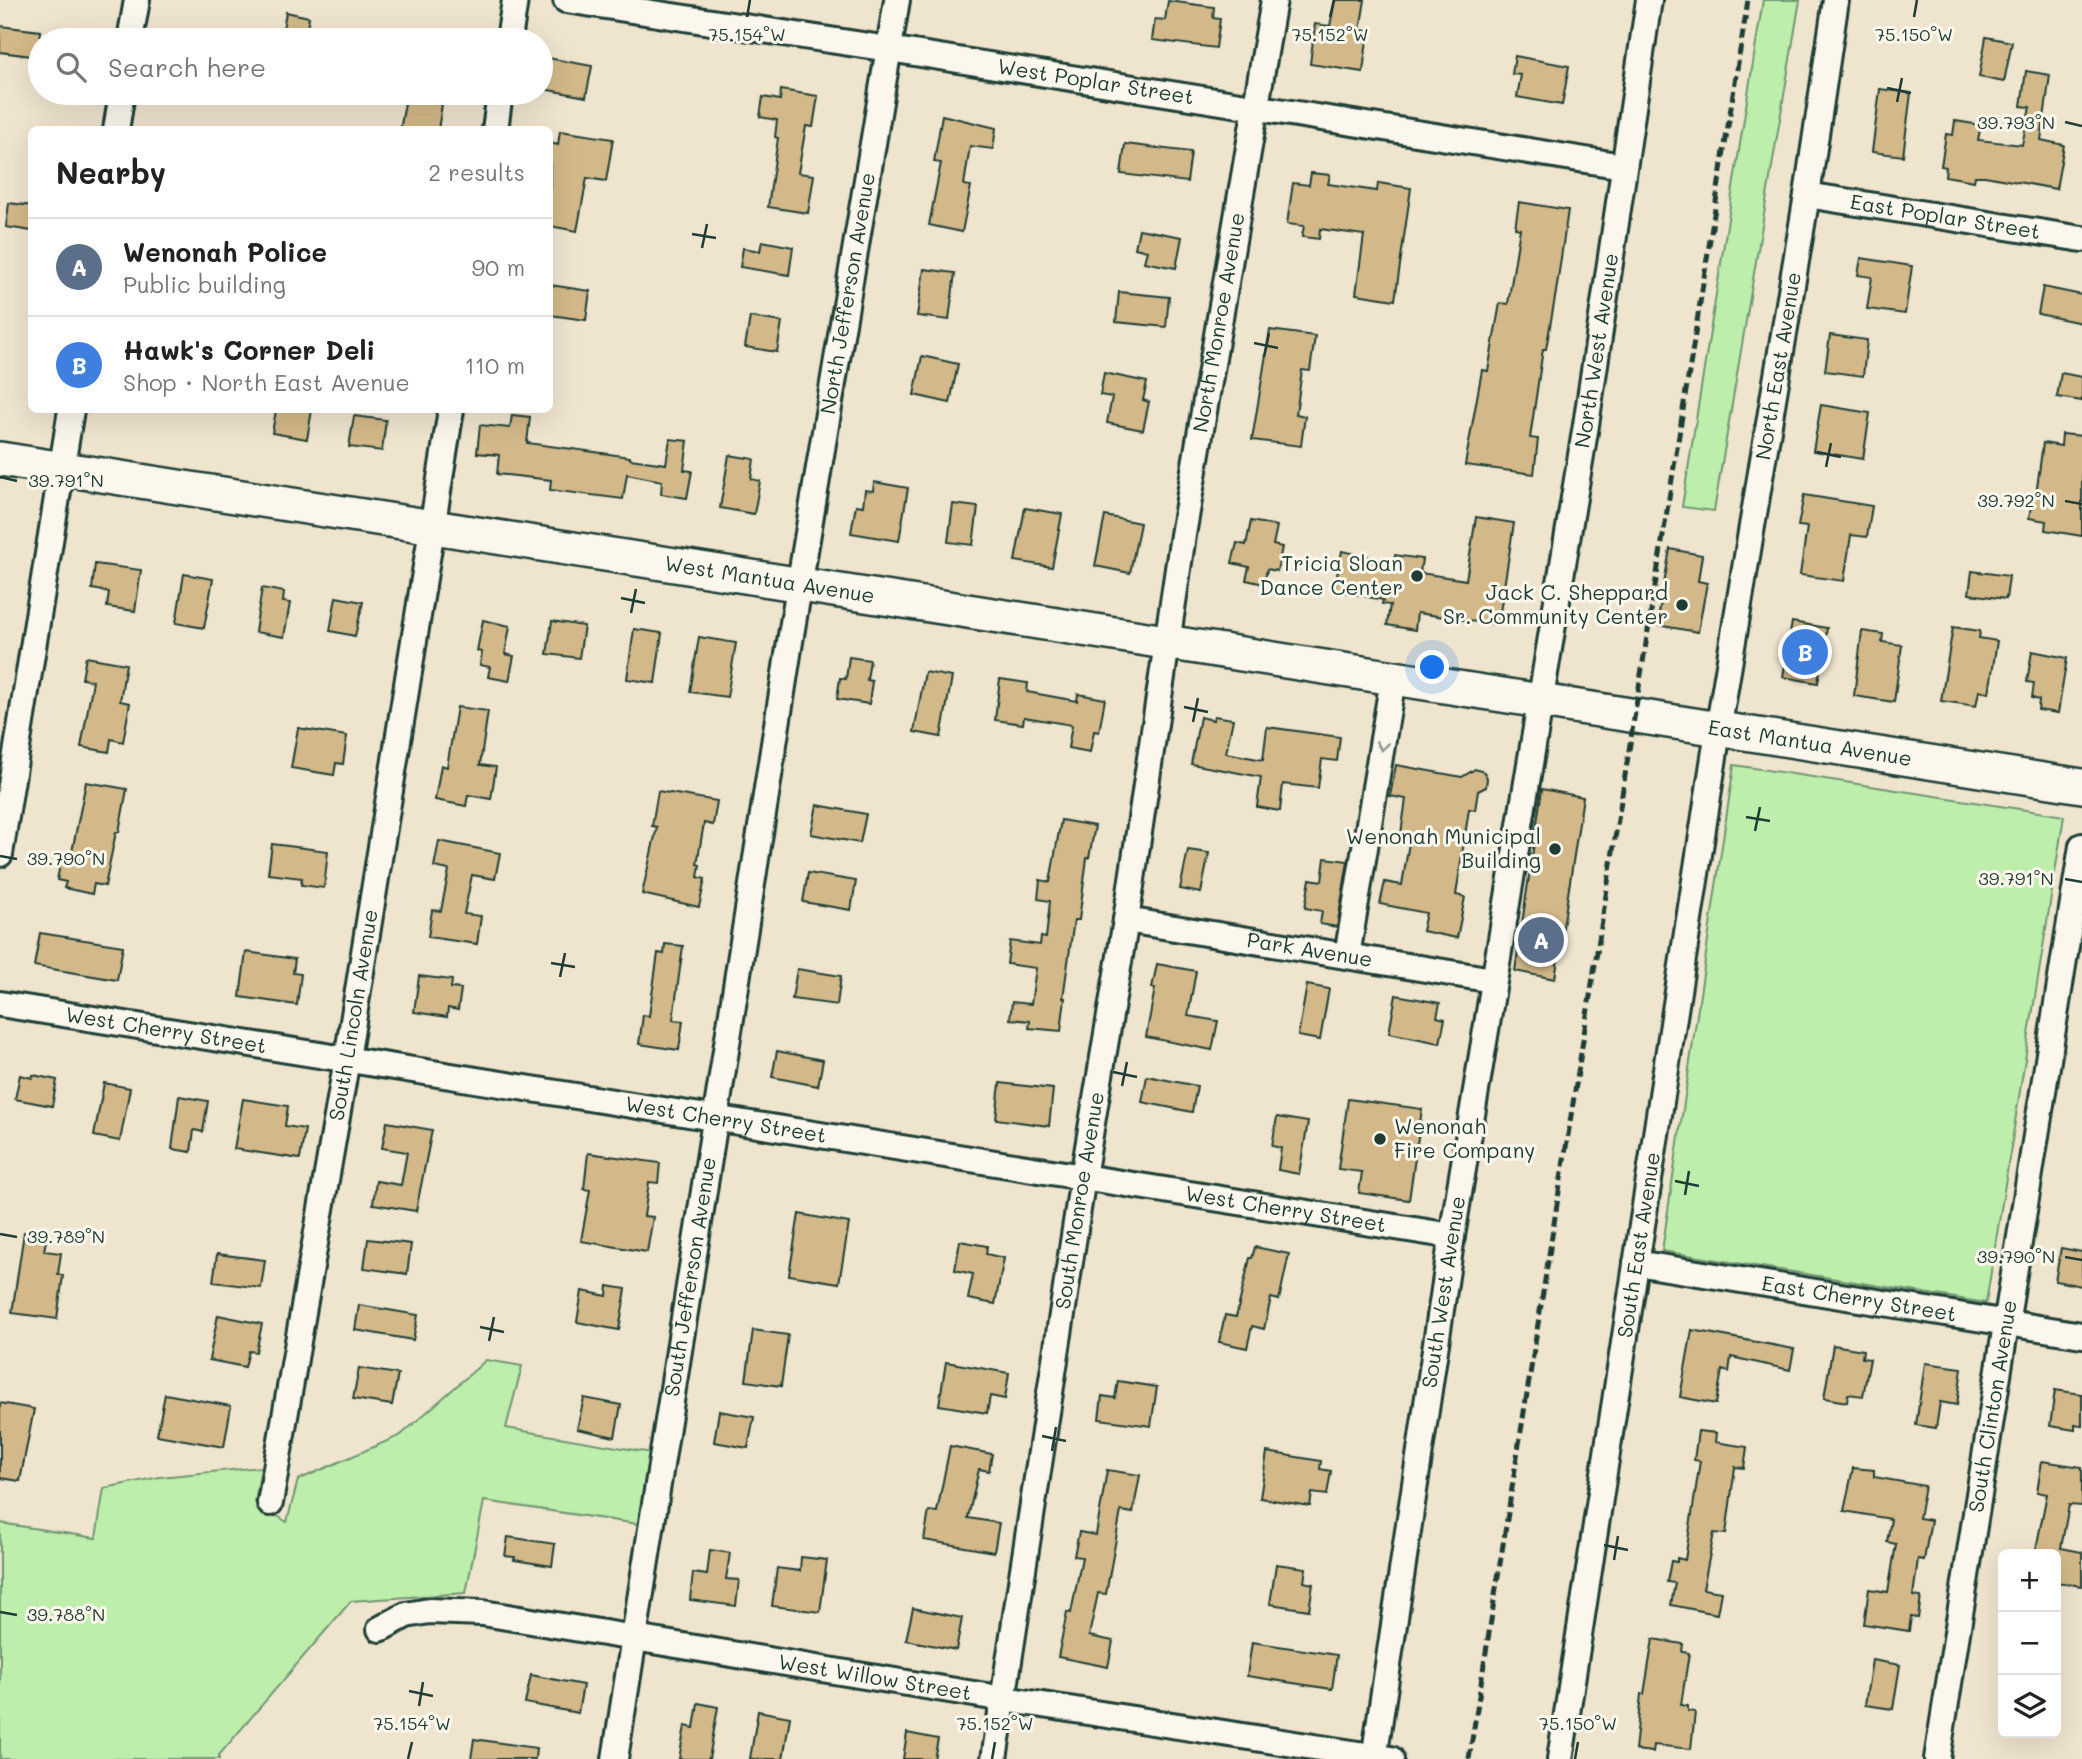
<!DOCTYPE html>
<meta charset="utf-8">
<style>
body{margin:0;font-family:Mali,sans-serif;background:#f2f2f2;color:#222}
.controls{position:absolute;right:21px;bottom:21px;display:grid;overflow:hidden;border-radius:10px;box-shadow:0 7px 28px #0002}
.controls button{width:63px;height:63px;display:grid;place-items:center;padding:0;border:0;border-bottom:2px solid #e0e0e0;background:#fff;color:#222;font:35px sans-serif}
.you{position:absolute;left:1433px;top:668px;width:24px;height:24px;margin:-18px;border:5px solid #fff;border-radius:50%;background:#1a73e8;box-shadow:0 0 0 10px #1a73e833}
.badge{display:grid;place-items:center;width:46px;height:46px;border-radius:50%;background:#0b8043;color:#fff;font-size:23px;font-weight:700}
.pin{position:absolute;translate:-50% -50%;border:4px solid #fff;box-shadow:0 2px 7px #0006}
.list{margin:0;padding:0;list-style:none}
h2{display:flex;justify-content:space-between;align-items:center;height:91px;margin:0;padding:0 28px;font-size:30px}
h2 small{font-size:23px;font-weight:400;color:#767676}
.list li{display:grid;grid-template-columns:46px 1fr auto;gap:21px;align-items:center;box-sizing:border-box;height:98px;padding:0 28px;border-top:2px solid #e0e0e0}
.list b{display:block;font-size:26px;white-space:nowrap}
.list p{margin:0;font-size:23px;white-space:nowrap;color:#767676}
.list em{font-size:23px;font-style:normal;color:#767676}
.icon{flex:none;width:38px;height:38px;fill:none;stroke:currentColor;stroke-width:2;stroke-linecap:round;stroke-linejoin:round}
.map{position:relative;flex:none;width:2082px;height:1759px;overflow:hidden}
.search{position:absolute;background:#fff;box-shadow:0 7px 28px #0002;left:28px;top:28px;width:525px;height:77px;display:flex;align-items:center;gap:18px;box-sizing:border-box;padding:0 24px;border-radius:38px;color:#767676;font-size:26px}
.panel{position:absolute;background:#fff;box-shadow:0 7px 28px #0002;left:28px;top:126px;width:525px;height:287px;border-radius:10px}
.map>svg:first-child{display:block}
.green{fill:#beeeac;stroke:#6e9670;stroke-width:2}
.building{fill:#d3b989;stroke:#1f3d34;stroke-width:2}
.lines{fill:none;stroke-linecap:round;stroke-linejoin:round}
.street-casing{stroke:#1f3d34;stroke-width:30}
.secondary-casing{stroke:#1f3d34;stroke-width:38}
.street{stroke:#fbf7ec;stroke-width:24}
.secondary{stroke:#fbf7ec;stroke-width:33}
.rail{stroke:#1f3d34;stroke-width:5;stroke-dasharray:10 5;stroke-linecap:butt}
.oneway{stroke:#8d9a90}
.ticks{fill:none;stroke:#1f3d34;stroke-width:2.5}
.poi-dot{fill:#1f3d34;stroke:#fbf7ec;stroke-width:2.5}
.labels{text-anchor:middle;stroke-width:6;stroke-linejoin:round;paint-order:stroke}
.street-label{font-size:21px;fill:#1f3d34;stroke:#fbf7ec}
.poi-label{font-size:21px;fill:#1f3d34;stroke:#fbf7ec;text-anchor:end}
.ticks-label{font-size:18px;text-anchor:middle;fill:#1f3d34;stroke:#fbf7ec;stroke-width:6;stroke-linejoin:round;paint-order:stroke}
</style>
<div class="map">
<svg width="2082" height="1759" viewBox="0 0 2082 1759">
<rect width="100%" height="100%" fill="#efe4ce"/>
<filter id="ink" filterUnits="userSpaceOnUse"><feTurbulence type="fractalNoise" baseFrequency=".0143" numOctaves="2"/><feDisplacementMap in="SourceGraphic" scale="14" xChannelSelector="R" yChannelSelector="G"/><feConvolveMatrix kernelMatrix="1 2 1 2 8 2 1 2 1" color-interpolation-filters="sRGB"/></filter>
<g filter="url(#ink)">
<path class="green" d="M1763 0H1800L1714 511 1682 507Z
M1734 765 2064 816 1986 1303 1662 1251Z
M486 1360 522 1366 506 1428 658 1454 645 1525 484 1501 466 1593 351 1601 219 1755V1759H0V1523L96 1538 104 1488 160 1477 261 1467 255 1502 287 1522 298 1480 401 1435Z"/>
<path class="building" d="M1335 0H1365L1360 30 1368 31 1363 72 1310 64 1315 24 1330 26Z
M1168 1 1214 7 1213 18 1220 19 1216 48 1152 40 1155 19 1165 20Z
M286 12 309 17 305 40H281Z
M0 26 40 31V57L0 52Z
M1986 37 2012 42 2004 82 1979 77Z
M1515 56 1569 66 1562 105 1517 97 1521 75 1512 74Z
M548 58 592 66 586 97 543 89Z
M2026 71 2050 75 2041 140 2064 145 2056 189 1985 176H1975L1974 181 1945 176 1946 167 1941 166 1946 134 1953 135 1955 121 1981 125 1978 140 2022 145 2030 107 2021 106Z
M1880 89 1911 93 1903 156 1872 152Z
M781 90 818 96 813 127 806 126 798 173 814 175 808 213 768 207 778 138 775 137 777 120 760 117 763 97 780 100Z
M406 98 442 104 438 130H400Z
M942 115 996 128 993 149 970 146 964 185 971 186 962 232 929 225 941 163 934 162Z
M560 131 613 139 606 181 587 178 577 231 550 226V143L558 145Z
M1125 144 1191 152 1187 182 1121 174Z
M1311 173 1330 175 1328 184 1377 191 1378 183 1411 188 1395 300 1356 294 1364 235 1320 229 1319 239 1302 237 1304 226 1287 224 1293 183 1309 185Z
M1519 202 1568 210 1556 292 1546 349H1543L1530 438 1538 439 1534 474 1465 465 1482 370 1488 371 1500 303 1508 304 1520 229 1515 228Z
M9 203 32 206V231L6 227Z
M1139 229 1182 237 1176 268 1144 262 1147 251 1135 248Z
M762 241 793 247 789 275 740 267 743 248 760 251Z
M1861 258 1912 266 1905 314 1867 309 1872 277 1858 275Z
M924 269 955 273 949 320 917 316Z
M550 285 590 291 586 320 550 315Z
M2043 287 2082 295V323L2038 314Z
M1119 292 1169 297 1166 327 1116 322Z
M750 317 782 322 777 352 745 347Z
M1270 330 1315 336 1310 371 1302 370 1296 414 1305 416 1301 446 1252 440Z
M1830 335 1867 340 1863 376 1825 371Z
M922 356 958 364 950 403 914 395Z
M1104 373 1147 382 1143 400 1149 402 1143 430 1107 423 1112 397 1100 395Z
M2061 373 2082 377V401L2057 397Z
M1821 405 1870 413 1863 459 1813 451Z
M276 410H312L307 439 272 433Z
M512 415 530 417 527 443 602 453 630 457V459L666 464 670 439 688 441 684 470 692 471 687 498 661 494 662 481 627 474 623 499 550 490 551 480 497 474 499 455 477 453 480 425 510 428Z
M354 416 386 420 382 451 349 447Z
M2062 434 2082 436V536L2045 530 2046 521 2029 518 2033 494 2036 495 2043 443 2061 446Z
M729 455 754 459 751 479 760 481 754 514 720 508Z
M874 482 908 488 899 541 851 533 856 505 863 506 865 490 873 491Z
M1804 495 1872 506 1867 537 1851 535 1844 581 1800 575 1807 527 1798 526Z
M953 504 978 507 973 545 948 542Z
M1025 508 1062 514 1052 567 1015 561Z
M1105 516 1140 523 1130 573 1095 566Z
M1476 517 1514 523 1498 625 1417 613 1415 630 1387 625 1390 605 1382 604 1383 600 1334 590 1342 551 1393 562 1395 555 1422 559 1420 573 1466 580Z
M1251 521 1277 526 1273 545 1282 547 1277 571 1267 569 1264 584 1246 580 1249 567 1232 563 1237 543 1246 545Z
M1670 549 1702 555 1698 581 1707 583 1698 632 1657 625Z
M95 564 141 570 135 611 107 607 109 592 92 589Z
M1972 571 2009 576 2006 599 1969 594Z
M184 574 213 579 204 628 176 623Z
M262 588 284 592 283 602 290 603 284 637 255 632Z
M336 597 363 602 355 636 330 631Z
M483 620 510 626 505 654 514 656 509 681 488 677 490 667 480 665 482 652 477 651Z
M552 621 584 626 579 658 547 654Z
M1792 622 1827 628 1818 683 1783 677Z
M1953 627 1980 631 1979 638 1997 641 1989 693 1979 691 1976 706 1941 701Z
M634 629 662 633 655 683 627 679Z
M1862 631 1883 634 1882 642 1902 645 1894 702 1854 696Z
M699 637 736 643 727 697 690 692Z
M2032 651 2067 658 2058 713 2038 710 2039 700 2032 698 2034 683 2027 682Z
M86 657 126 664 120 701 130 703 123 742 111 739 109 752 81 747 93 681 82 679Z
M849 657 870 660 867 680 872 681 869 704 837 699 840 678 846 679Z
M925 672 952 677 941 737 914 732Z
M1000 679 1028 683 1027 692 1077 701 1078 694 1105 699 1099 732 1094 731 1090 752 1068 748 1072 725 1024 717 1023 724 995 720Z
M457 707 488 711 480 765 496 767 491 799 468 795 466 806 435 800 441 765 447 767Z
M1214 716 1233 719 1226 753 1263 760 1267 727 1340 737 1337 761 1322 759 1318 788 1283 784 1280 811 1257 807 1261 777 1191 764 1200 717 1213 720Z
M298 728 347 736 343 764 336 763 334 775 291 768Z
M1396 765 1462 777 1475 769 1484 772 1487 778 1486 787 1478 791 1475 810 1469 809 1456 895 1465 897 1457 938 1422 931 1426 913 1380 904 1385 882 1402 885 1409 843 1400 841 1406 799 1390 796Z
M86 782 127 789 119 832H116L105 886 94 884 92 894 64 888 66 882 57 880 62 855 71 857Z
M1542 789 1583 797 1555 979 1515 971Z
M658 791 717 801 713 825 704 823 697 864 700 865 698 877 705 879 699 907 642 894 657 827 652 826Z
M817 805 866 814 860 843 811 834Z
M1061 820 1095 826 1089 858H1087L1079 920H1074L1063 998H1065L1061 1031 1029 1028 1030 1021 1010 1019 1012 1002 1031 1004 1036 968 1007 964 1010 941 1040 945 1041 937 1046 938 1050 901 1038 899 1040 880 1050 882Z
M439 841 500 853 495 879 472 875 464 914 481 916 477 944 428 937 432 910 441 911 449 870 434 867Z
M272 844 328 851 324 888 301 885 302 878 268 874Z
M1188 850 1209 853 1201 893 1180 889Z
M1325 858 1348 861 1337 927 1320 924 1322 911 1305 908 1310 879 1322 881Z
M808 873 856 881 851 910 803 902Z
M40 933 123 946 117 980 34 966Z
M665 944 683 946 673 1020 683 1021 679 1050 639 1044 643 1015 649 1016 658 953 664 954Z
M246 952 295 959 293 973 301 974 297 1005 240 997Z
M1157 964 1196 971 1188 1016 1218 1021 1212 1050 1146 1037 1155 988H1152Z
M797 969 841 976 837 1005 792 999Z
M419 976 452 980 451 988 461 989 458 1010 448 1008 447 1017 414 1012Z
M1307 985 1329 989 1320 1040 1298 1036Z
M1396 995 1440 1003 1437 1017 1445 1019 1440 1043 1389 1033Z
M777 1051 823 1060 818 1086 772 1077Z
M20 1075 32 1078 33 1075 57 1080 52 1106 15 1099Z
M1147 1076 1197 1086 1192 1112 1142 1102Z
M104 1083 130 1088 120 1141 94 1136Z
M1000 1083 1053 1089 1049 1126 996 1119Z
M179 1096 208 1101 203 1132 194 1130 191 1152 172 1149Z
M243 1099 288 1106 285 1126 305 1129 300 1159 234 1149Z
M1348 1099 1422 1109 1409 1200 1359 1193 1362 1172 1338 1169Z
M1277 1117 1308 1122 1299 1174 1278 1170 1281 1148 1272 1146Z
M387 1122 432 1130 416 1211 373 1204 376 1181 401 1185 407 1152 382 1148Z
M588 1153 660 1163 658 1183 649 1182 644 1216 653 1217 647 1252 581 1241 590 1190 584 1189Z
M799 1214 849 1223 839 1283 789 1275Z
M24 1232 47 1235 44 1251 61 1253 58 1274 63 1276 57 1319 12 1313Z
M368 1239 411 1244 407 1274 364 1268Z
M960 1241 987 1246 986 1254 1004 1258 995 1304 968 1299 973 1274 955 1270Z
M1255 1247 1289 1254 1279 1300 1271 1298 1264 1329 1252 1326 1247 1348 1219 1342 1225 1315 1236 1317 1250 1258H1252Z
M2061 1248 2082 1252V1286L2055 1281Z
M217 1254 265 1260 261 1288 213 1282Z
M608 1286 626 1289 619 1330 577 1322 582 1291 607 1296Z
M359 1305 418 1315 413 1340 355 1330Z
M218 1315 262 1324 256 1352 249 1351 245 1367 209 1360Z
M753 1330 788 1335 781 1386 746 1381Z
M1692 1330 1794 1349 1790 1370 1731 1357 1729 1372 1722 1370 1716 1404 1680 1397Z
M1833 1345 1863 1350 1862 1358 1870 1359 1863 1396 1848 1394 1847 1402 1824 1398Z
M946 1362 1009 1373 1005 1399 990 1396 987 1413 939 1405Z
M1925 1363 1962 1368 1957 1405 1940 1402 1936 1428 1916 1425Z
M359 1368 398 1374 392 1405 353 1399Z
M1118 1381 1157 1387 1151 1426 1099 1419 1102 1396 1115 1398Z
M2055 1390 2082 1394V1426L2075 1425V1430L2050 1426Z
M165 1394 231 1406 224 1447 157 1435Z
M584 1398 621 1405 615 1437 577 1429Z
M0 1403 34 1409 20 1481 0 1478Z
M719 1411 754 1417 748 1448 714 1442Z
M1698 1431 1716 1433 1715 1442 1747 1447 1744 1468 1735 1467 1726 1534 1714 1533 1703 1589 1721 1592 1717 1614 1671 1605 1675 1583 1667 1582 1671 1561 1677 1562V1558L1685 1560 1700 1461 1694 1460Z
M950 1446 992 1454 989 1471 979 1469 968 1518 999 1523 994 1552 924 1540 929 1511 937 1512Z
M1267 1452 1321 1461 1320 1469 1331 1471 1327 1495 1312 1493 1310 1506 1260 1498Z
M2042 1461 2082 1467V1506L2069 1505 2061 1548 2082 1552V1586L2056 1582V1554H2035L2047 1494 2037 1492Z
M1853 1468 1874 1470V1477L1925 1486 1919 1518 1931 1520 1924 1560 1918 1559 1913 1596 1921 1597 1918 1618 1911 1617 1909 1631 1864 1624 1869 1589 1888 1592 1896 1544 1887 1542 1891 1519 1844 1511Z
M1107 1470 1140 1475 1133 1513 1121 1511 1106 1594 1098 1593 1089 1636 1113 1641 1108 1667 1058 1657 1067 1612 1071 1613 1082 1557 1074 1556 1079 1532 1096 1535Z
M508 1537 555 1544 552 1566 514 1560 515 1557 505 1556Z
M710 1550 730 1553 726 1579 739 1580 736 1606 690 1600 693 1573 707 1575Z
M801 1557 827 1560 820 1612 772 1606 777 1568 800 1571Z
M1276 1564 1306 1568 1304 1582 1313 1584 1309 1610 1270 1604Z
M913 1608 962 1618 956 1650 906 1640Z
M1653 1639 1683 1644 1682 1652 1689 1653 1681 1705 1688 1706V1711L1695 1712 1691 1749 1654 1745 1653 1752 1635 1750 1641 1694H1644Z
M1252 1642 1337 1655 1332 1689 1247 1676Z
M1872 1660 1900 1665 1893 1709 1865 1705Z
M531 1675 583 1685 578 1713 525 1703Z
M698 1703 718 1707 709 1759H679L685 1726 694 1728Z
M758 1711 790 1717 783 1759H750Z
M907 1733 938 1739 934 1759H903Z
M474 1739 536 1748 535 1759H471Z"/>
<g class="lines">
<defs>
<g id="street">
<path id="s1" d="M566 0 889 49 1623 166"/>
<path d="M130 40 137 0"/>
<path d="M509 40 515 0"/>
<path d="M116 130 122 93"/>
<path d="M495 130 500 93"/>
<path id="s2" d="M1807 195 2082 239"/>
<path d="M0 854 71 410"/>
<path id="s3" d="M1126 920 1493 980"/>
<path d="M1347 956 1393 679"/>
<path id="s4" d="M0 1004 1452 1236"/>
<path id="s5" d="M1636 1263 2082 1335"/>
<path id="s6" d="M270 1503 347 1059 451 410"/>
<path id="s7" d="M380 1629 406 1615 429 1611 483 1613 1004 1699 1391 1759"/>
<path id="s8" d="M615 1759 792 629 897 0"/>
<path id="s9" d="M994 1759 1083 1177 1126 920 1183 535 1274 0"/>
<path id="s10" d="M1374 1759 1452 1236 1586 425 1649 0"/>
<path id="s11" d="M1560 1759 1718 731 1807 195 1836 0"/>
<path id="s12" d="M1937 1759 2082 846"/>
</g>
<g id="secondary">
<path id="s13" d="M0 459 2082 786"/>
</g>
</defs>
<use href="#street" class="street-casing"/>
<use href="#secondary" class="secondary-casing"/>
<use href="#street" class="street"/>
<use href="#secondary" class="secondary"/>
<path class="rail" d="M1469 1759 1748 0"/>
</g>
<defs><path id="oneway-chevron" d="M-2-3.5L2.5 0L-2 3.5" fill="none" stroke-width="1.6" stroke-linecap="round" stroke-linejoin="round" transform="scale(1.75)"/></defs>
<use class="oneway" href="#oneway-chevron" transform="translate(1382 746) rotate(99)"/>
</g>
<path class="ticks" d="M747 17 750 0M1330 17 1334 0M1914 17 1917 0M1887 88 1911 93M1897 102 1902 78M2065 122 2082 126M692 234 716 238M702 248 707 224M1254 343 1278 348M1264 357 1269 333M1817 452 1841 457M1826 467 1831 443M0 477 17 481M2065 501 2082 504M621 598 645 603M631 613 636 589M1184 707 1208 712M1193 722 1198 698M1746 817 1770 821M1755 831 1760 807M0 856 17 859M2065 879 2082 882M551 963 575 967M560 977 565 953M1113 1072 1137 1077M1122 1086 1127 1062M1675 1181 1699 1186M1685 1195 1689 1171M0 1234 17 1237M2065 1257 2082 1260M480 1327 504 1332M489 1341 494 1317M1042 1436 1066 1441M1052 1451 1056 1427M1604 1545 1628 1550M1614 1560 1618 1536M0 1612 17 1615M409 1691 433 1696M419 1706 423 1682M408 1759 412 1742M992 1759 995 1742M1575 1759 1578 1742"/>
<g class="poi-dot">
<circle cx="1417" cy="576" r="7"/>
<circle cx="1682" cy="605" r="7"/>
<circle cx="1555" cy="849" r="7"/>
<circle cx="1380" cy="1139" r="7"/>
</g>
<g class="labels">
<g class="street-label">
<text dy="7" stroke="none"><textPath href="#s1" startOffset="536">West Poplar Street</textPath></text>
<text dy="7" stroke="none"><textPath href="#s2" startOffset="140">East Poplar Street</textPath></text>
<text dy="7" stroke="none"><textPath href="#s8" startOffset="1484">North Jefferson Avenue</textPath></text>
<text dy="7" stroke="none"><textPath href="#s9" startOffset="1454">North Monroe Avenue</textPath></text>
<text dy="7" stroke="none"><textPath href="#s10" startOffset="1426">North West Avenue</textPath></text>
<text dy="7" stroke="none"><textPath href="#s11" startOffset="1410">North East Avenue</textPath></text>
<text dy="7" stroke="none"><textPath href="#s13" startOffset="779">West Mantua Avenue</textPath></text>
<text dy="7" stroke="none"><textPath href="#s13" startOffset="1832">East Mantua Avenue</textPath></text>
<text dy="7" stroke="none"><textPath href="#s3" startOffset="186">Park Avenue</textPath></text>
<text dy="7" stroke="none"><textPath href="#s6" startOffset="495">South Lincoln Avenue</textPath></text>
<text dy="7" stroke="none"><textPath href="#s4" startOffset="168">West Cherry Street</textPath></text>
<text dy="7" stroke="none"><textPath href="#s4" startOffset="735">West Cherry Street</textPath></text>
<text dy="7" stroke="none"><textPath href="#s9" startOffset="565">South Monroe Avenue</textPath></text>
<text dy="7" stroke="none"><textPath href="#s4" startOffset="1302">West Cherry Street</textPath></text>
<text dy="7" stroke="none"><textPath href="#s11" startOffset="520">South East Avenue</textPath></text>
<text dy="7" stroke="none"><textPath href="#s8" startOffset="488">South Jefferson Avenue</textPath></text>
<text dy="7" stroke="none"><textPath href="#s10" startOffset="472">South West Avenue</textPath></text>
<text dy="7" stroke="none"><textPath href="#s5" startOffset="226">East Cherry Street</textPath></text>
<text dy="7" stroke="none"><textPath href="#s12" startOffset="357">South Clinton Avenue</textPath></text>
<text dy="7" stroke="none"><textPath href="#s7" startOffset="504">West Willow Street</textPath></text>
</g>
<g class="poi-label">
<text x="1403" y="571">Tricia Sloan<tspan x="1403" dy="24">Dance Center</tspan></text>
<text x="1668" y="600">Jack C. Sheppard<tspan x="1668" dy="24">Sr. Community Center</tspan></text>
<text x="1541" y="844">Wenonah Municipal<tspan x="1541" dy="24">Building</tspan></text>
<text x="1394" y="1134" text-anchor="start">Wenonah<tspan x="1394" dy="24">Fire Company</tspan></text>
</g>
</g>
<g class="ticks-label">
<text x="747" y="41">75.154°W</text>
<text x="1330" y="41">75.152°W</text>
<text x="1914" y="41">75.150°W</text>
<text x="2016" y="129">39.793°N</text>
<text x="66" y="487">39.791°N</text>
<text x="2016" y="507">39.792°N</text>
<text x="66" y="865">39.790°N</text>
<text x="2016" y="885">39.791°N</text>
<text x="66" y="1243">39.789°N</text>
<text x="2016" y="1263">39.790°N</text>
<text x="66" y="1621">39.788°N</text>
<text x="412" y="1730">75.154°W</text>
<text x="995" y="1730">75.152°W</text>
<text x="1578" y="1730">75.150°W</text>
</g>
</svg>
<div class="controls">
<button>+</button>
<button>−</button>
<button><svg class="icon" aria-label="layers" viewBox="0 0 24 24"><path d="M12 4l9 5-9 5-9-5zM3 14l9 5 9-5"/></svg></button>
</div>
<div class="you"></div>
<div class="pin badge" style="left:1541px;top:940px;background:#5c6f8a">A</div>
<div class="pin badge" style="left:1805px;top:652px;background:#3f7fe0">B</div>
<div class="search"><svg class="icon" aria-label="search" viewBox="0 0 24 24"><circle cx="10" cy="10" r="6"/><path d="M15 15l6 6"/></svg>Search here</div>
<section class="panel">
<h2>Nearby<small>2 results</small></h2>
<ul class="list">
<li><span class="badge" style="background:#5c6f8a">A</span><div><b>Wenonah Police</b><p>Public building</p></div><em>90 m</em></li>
<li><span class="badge" style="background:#3f7fe0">B</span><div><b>Hawk's Corner Deli</b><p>Shop · North East Avenue</p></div><em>110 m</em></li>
</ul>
</section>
</div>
